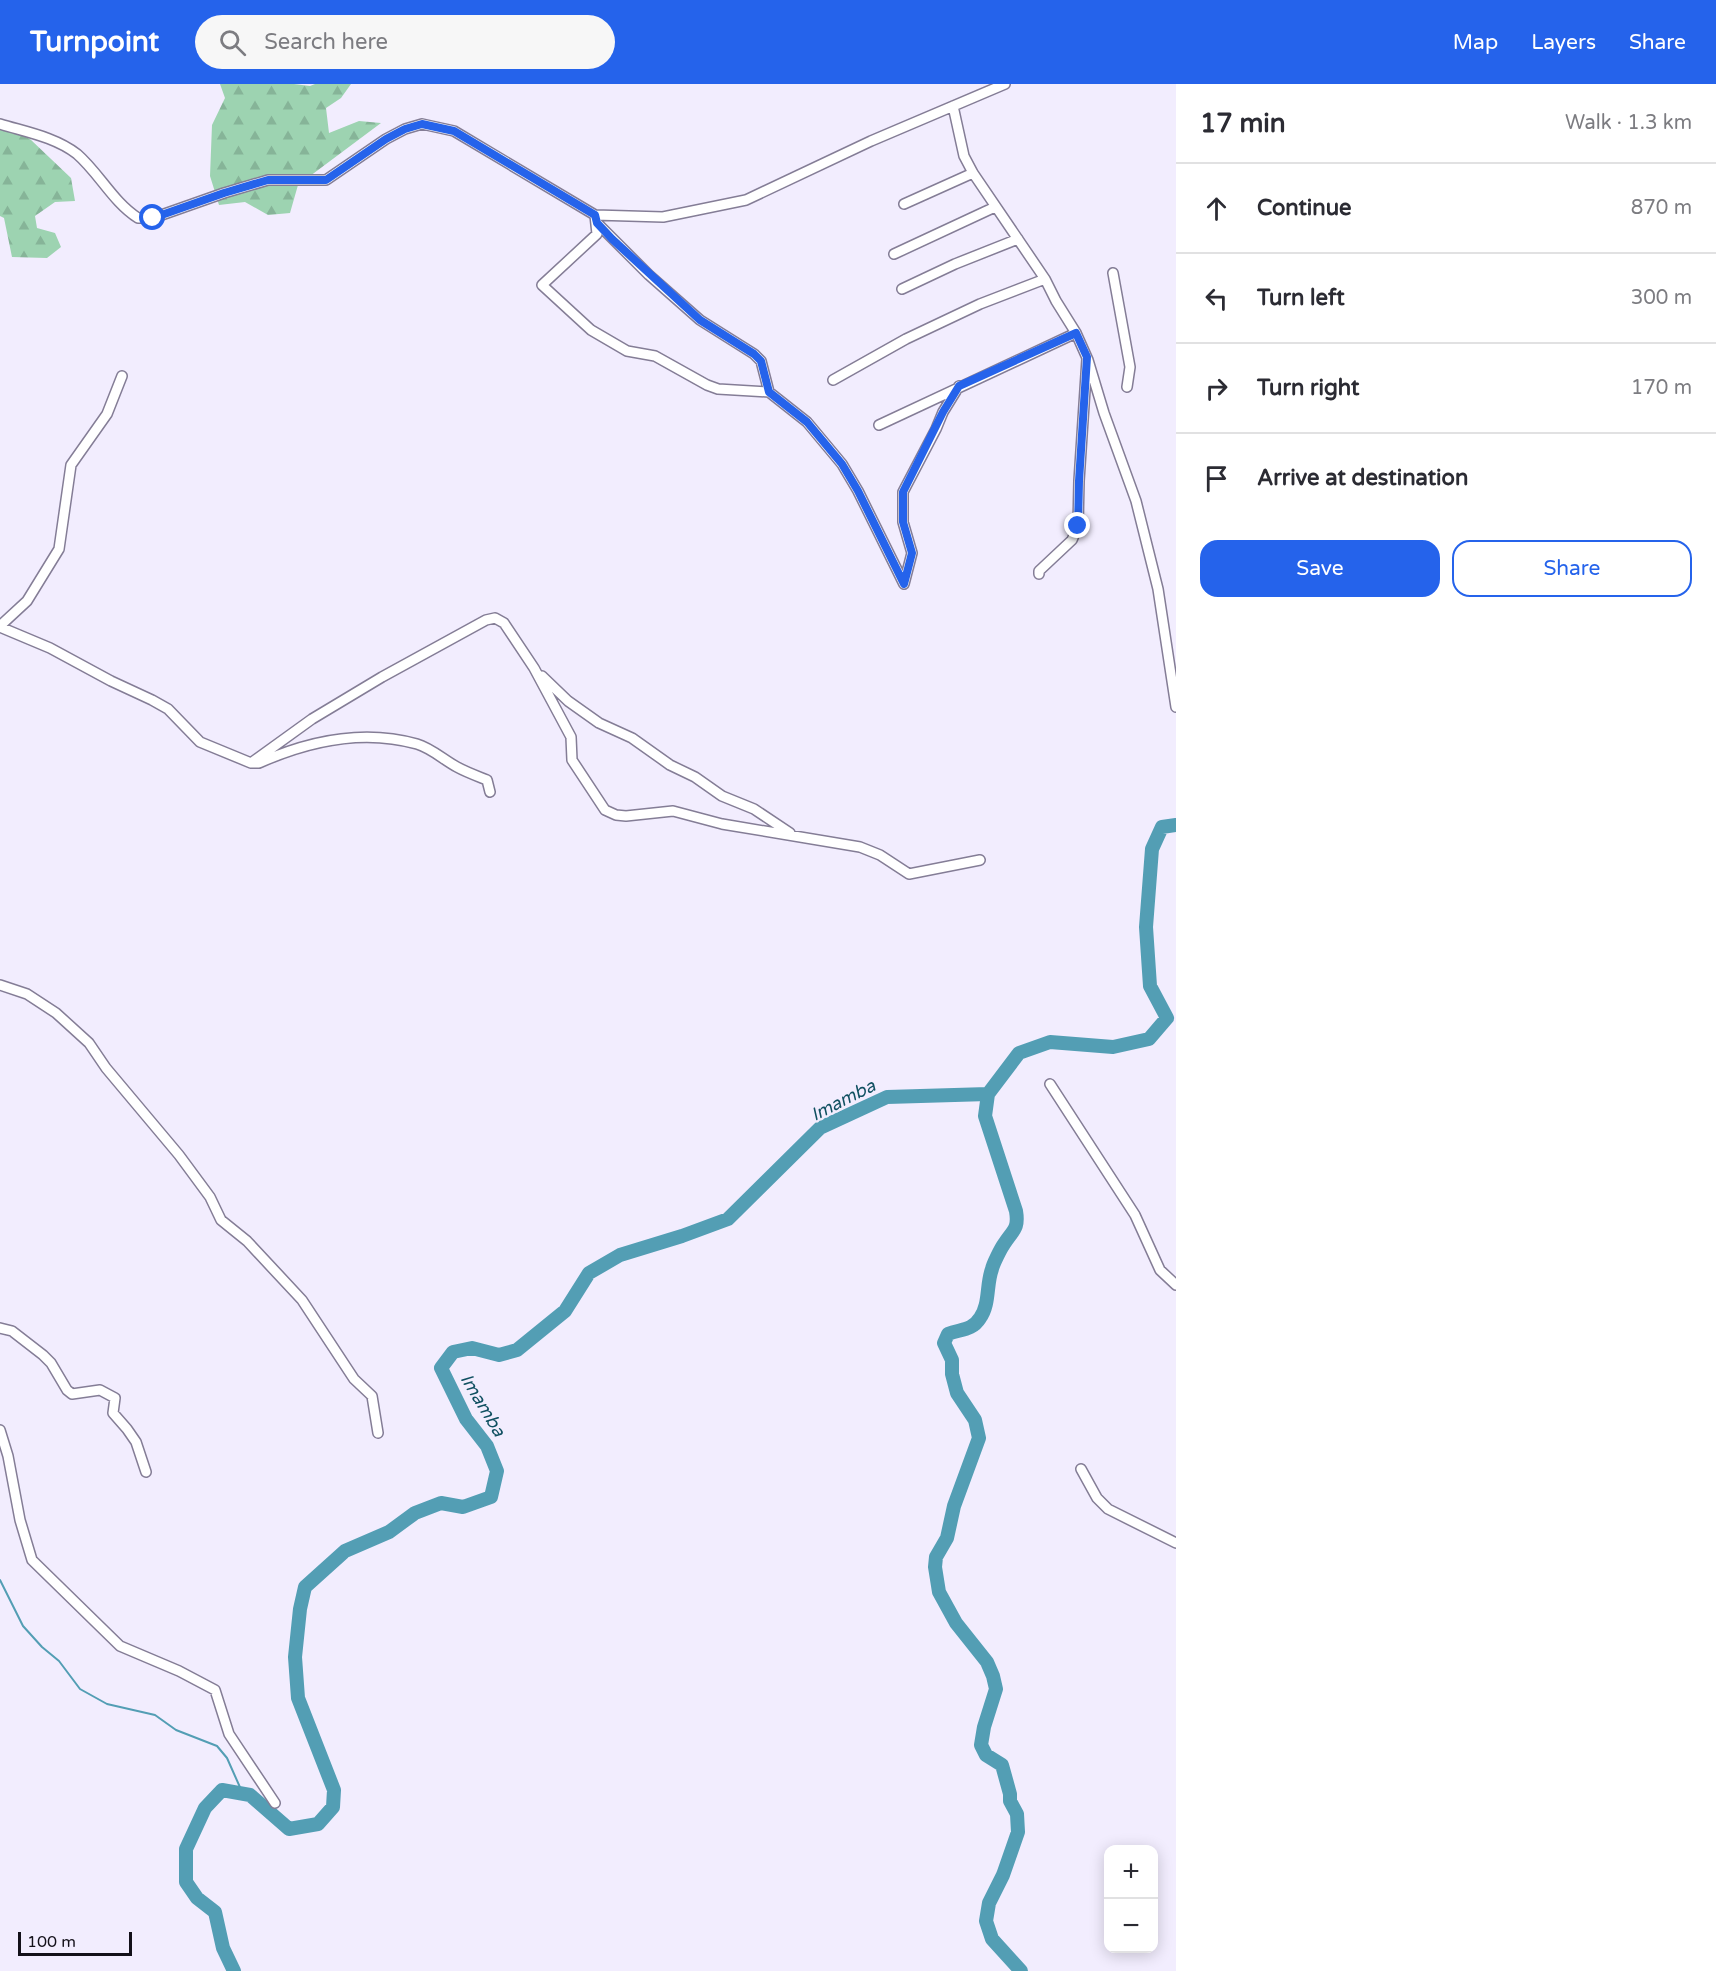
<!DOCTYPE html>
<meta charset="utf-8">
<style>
body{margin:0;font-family:"Varela Round",sans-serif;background:#f7f7f7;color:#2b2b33}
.controls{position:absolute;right:18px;bottom:18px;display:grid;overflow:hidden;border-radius:12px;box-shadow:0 3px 15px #0003}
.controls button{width:54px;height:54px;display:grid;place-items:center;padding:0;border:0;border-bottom:2px solid #e1e1e2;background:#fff;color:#2b2b33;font:30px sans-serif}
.scale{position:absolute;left:18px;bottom:15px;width:114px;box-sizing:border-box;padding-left:6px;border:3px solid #131019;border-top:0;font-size:16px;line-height:21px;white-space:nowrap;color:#131019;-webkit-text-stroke:4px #f2edfe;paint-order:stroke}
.stop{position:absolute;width:18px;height:18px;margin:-14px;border:4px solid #2563eb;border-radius:50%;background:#fff}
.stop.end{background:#2563eb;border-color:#fff;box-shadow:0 2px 6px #0008}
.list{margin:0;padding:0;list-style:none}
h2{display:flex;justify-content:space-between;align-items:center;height:78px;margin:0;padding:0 24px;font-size:26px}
h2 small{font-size:20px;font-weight:400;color:#7c7c81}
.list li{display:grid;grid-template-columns:39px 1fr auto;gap:18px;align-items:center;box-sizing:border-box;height:90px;padding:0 24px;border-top:2px solid #e1e1e2}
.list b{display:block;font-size:22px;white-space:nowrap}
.list em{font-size:20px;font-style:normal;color:#7c7c81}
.actions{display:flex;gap:12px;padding:18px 24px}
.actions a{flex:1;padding:14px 0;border:2px solid #2563eb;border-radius:18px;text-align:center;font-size:21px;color:#2563eb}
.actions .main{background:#2563eb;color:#fff}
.icon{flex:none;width:33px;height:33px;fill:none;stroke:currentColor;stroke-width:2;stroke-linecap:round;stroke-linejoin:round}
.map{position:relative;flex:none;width:1176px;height:1887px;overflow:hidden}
header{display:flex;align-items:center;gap:36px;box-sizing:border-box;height:84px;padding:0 30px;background:#2563eb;color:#fff}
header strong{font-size:28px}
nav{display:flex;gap:33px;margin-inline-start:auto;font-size:21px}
.search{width:420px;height:54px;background:#f7f7f7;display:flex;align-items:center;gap:15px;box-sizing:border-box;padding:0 21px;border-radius:33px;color:#7c7c81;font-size:22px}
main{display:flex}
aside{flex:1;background:#fff}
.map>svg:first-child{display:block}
.forest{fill:url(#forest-firs)}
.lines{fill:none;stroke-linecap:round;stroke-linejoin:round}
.stream{stroke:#539eb4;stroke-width:2}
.river{stroke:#539eb4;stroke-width:14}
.minor-casing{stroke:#847d96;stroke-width:12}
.minor{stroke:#fff;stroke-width:9}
.route{stroke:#2563eb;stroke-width:8}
.labels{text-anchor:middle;stroke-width:4.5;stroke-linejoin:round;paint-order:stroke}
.water-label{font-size:18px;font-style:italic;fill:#105061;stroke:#f2edfe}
</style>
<header>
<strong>Turnpoint</strong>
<div class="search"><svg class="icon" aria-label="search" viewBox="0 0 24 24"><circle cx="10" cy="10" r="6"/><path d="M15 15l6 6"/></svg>Search here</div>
<nav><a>Map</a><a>Layers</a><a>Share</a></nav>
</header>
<main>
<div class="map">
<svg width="1176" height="1887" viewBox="0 0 1176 1887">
<defs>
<pattern id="forest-firs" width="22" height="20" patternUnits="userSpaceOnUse" patternTransform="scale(1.5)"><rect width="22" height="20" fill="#9dd3b1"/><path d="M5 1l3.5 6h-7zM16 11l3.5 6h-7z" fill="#86b498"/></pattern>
</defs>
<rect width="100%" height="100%" fill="#f2edfe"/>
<path class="forest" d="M220 0H294L310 2 315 0H351L341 14 326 24 329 49 359 37 381 39 298 101 290 129 268 131 245 118 219 121 210 92 212 41 225 14Z
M0 40 30 55 71 94 75 117 55 118 35 132 37 144 55 149 61 163 47 174 12 173 4 134 0 132Z"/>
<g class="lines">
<path class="stream" d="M0 1496 23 1542 42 1563 59 1577 80 1605 107 1620 155 1631 176 1646 217 1662 227 1674 243 1710"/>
<path class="river" d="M988 1010 985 1032 1016 1127C1019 1145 1013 1146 1004 1160 1001 1164 993 1180 992 1185 986 1201 990 1220 980 1234 972 1247 960 1245 948 1250L944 1259 952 1276V1290L957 1309 975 1336 979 1354 954 1422 947 1454 936 1473 935 1483 939 1508 956 1539 987 1578 993 1592 996 1605 984 1643 981 1661 986 1671 1002 1681 1010 1710V1717L1017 1730 1018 1748 1003 1791 989 1819 986 1837 992 1855 1021 1887
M234 1887 223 1864 215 1828 197 1814 186 1798V1765L205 1724 222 1706 250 1711 289 1745 318 1740 333 1723 334 1706 298 1614 295 1573 300 1525 305 1503 345 1467 389 1448 415 1429 441 1419 463 1423 491 1413 497 1387 487 1362 466 1335 441 1284 453 1268 472 1264 499 1271 517 1266 565 1227 589 1189 620 1171 682 1152 728 1135 820 1044 887 1013 988 1010 1019 969 1050 958 1113 963 1149 955 1167 934 1150 902 1146 843 1152 765 1162 743 1176 741"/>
<defs>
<path id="minor" d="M953 22 964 72 973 89 1045 195 1056 217 1076 249 1088 276 1104 329 1136 417 1158 505 1176 623
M0 40C26 48 55 53 77 70 99 89 113 118 138 134H153L224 109 268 96H326L386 55 405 45 422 40 454 47 595 131 663 133 746 116 871 57 1005 0
M904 120 973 89
M595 131 597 150 542 201 591 246 627 267 655 272 707 301 718 305 769 308 807 338 842 380 858 407 904 500 912 469 903 438V408L936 345 943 328 959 302
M597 139 649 191 700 236 754 270 761 277 769 308
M894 170 995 123
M1113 189 1130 283 1127 303
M902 205 955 180 1018 155
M833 296 906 255 980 220 1045 195
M879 341 1076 249
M1039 490V487L1072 456 1078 442 1079 397 1087 275
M0 542 27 517 59 465 71 381 107 330 122 292
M0 543 50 564 111 597 152 616 168 625 200 658 251 679H259C308 657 364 645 417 660 431 664 444 676 457 683 466 688 477 692 487 696L490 708
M542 592 568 617 599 639 632 654 670 681 695 693 722 712 754 725 790 749
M251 679 312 635 382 593 486 536 495 534 504 539 534 584 571 653 572 676 605 726 616 731 626 732 673 727 722 740 860 763 880 771 909 790 980 776
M0 901 27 910 56 929 89 959 106 984 179 1071 210 1113 221 1136 247 1157 302 1216 354 1295 372 1312 378 1349
M1050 1000 1135 1131 1160 1186 1176 1201
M0 1244 12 1247 43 1271 51 1279 67 1306 72 1310 100 1306 115 1314 113 1329 127 1345 136 1358 146 1388
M0 1346 8 1372 20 1436 32 1476 120 1562 179 1587 215 1606 229 1650 275 1719
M1081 1385 1097 1414 1108 1425 1176 1459"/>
</defs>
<use href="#minor" class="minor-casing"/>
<use href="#minor" class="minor"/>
</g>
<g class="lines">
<path class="route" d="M153 134 224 109 268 96H326L386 55 405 45 422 40 454 47 595 131 597 139 612 155 700 236 754 270 761 277 769 308 807 338 842 380 858 407 904 500 912 469 903 438V408L943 328 959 302 1076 249 1087 273 1079 397 1078 442"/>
</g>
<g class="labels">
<g class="water-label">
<text transform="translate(843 1016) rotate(-27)" y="6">Imamba</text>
<text transform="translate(483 1321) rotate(59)" y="6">Imamba</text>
</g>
</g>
</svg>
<div class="controls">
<button>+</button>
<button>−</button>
</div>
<div class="scale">100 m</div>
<div class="stop" style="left:153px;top:134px"></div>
<div class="stop end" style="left:1078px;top:442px"></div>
</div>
<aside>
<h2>17 min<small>Walk · 1.3 km</small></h2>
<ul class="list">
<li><svg class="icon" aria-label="ahead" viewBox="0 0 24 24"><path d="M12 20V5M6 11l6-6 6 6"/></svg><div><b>Continue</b></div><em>870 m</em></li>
<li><svg class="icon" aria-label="left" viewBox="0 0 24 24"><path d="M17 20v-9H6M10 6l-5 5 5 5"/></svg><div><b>Turn left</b></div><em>300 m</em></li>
<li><svg class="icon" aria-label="right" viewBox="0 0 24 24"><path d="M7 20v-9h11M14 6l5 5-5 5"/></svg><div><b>Turn right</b></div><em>170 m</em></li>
<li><svg class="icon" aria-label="arrive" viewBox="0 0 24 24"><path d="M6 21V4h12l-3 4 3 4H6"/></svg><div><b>Arrive at destination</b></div></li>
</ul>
<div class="actions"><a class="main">Save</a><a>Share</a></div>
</aside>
</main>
